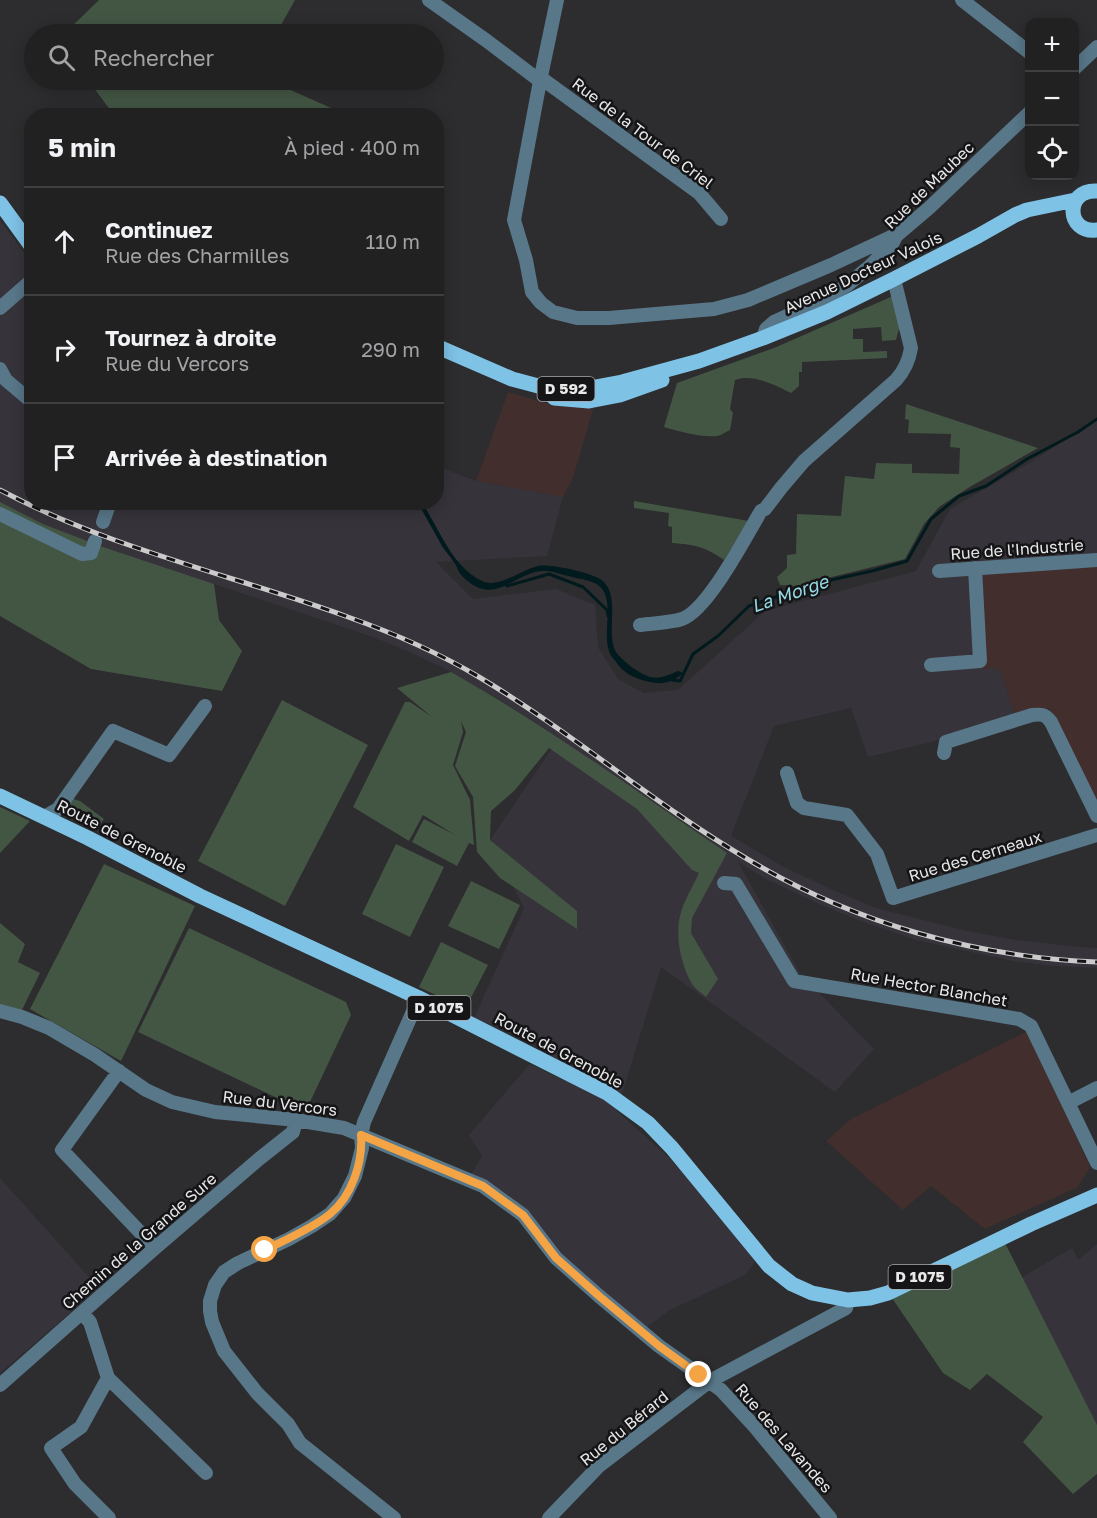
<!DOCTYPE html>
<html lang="fr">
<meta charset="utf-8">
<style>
body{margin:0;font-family:"Golos Text",sans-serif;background:#2e2e2f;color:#f1f3f6}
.controls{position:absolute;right:18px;top:18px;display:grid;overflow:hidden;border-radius:12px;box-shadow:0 3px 15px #0003}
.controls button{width:54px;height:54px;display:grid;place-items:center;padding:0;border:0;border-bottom:2px solid #3f3e40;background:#222122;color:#f1f3f6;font:30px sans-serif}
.stop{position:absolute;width:18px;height:18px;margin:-14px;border:4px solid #f4a444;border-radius:50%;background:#fff}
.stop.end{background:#f4a444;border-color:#fff;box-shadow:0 2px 6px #0008}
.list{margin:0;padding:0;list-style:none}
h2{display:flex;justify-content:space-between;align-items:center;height:78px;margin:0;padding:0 24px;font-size:26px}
h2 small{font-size:20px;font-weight:400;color:#a2a3a5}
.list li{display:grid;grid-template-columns:39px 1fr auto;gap:18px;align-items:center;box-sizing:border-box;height:108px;padding:0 24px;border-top:2px solid #3f3e40}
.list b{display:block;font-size:22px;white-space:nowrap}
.list p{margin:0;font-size:20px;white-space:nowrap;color:#a2a3a5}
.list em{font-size:20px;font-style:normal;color:#a2a3a5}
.icon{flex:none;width:33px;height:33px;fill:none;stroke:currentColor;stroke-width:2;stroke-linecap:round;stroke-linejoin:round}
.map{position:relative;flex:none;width:1097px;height:1518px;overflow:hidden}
.search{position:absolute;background:#222122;box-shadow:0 3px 15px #0003;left:24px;top:24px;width:420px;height:66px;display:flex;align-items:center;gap:15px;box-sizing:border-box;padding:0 21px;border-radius:33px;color:#a2a3a5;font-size:22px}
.panel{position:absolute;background:#222122;box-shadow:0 3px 15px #0003;left:24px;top:108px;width:420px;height:402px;border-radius:24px}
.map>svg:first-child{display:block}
.commercial{fill:#422e2d}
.built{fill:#37333b}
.green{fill:#435644}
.water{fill:#011a1e}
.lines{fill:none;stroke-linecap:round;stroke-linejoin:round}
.stream{stroke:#011a1e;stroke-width:3}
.minor{stroke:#587789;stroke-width:14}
.major{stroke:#7ec2e6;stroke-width:15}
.rail-casing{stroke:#cccbcc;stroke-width:5}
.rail{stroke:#151416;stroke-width:3;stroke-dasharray:9;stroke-linecap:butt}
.route{stroke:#f4a444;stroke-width:8}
.labels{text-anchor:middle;stroke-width:5;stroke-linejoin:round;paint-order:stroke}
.shield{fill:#151416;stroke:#a9a8aa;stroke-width:1.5}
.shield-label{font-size:15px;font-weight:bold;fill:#e9e8e9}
.street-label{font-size:16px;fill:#e9e8e9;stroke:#151416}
.water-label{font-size:18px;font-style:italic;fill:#95dbe5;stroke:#151416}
</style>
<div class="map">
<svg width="1097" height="1518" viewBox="0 0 1097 1518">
<rect width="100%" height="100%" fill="#2d2c2e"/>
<path class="commercial" d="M508 392 545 403 594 406 573 478 563 497 476 481Z
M1097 559V804L1057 720 1049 708 1015 716 1001 673 997 668 983 670 977 563Z
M1028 1031 1090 1167 1078 1187 985 1229 931 1186 903 1210 826 1141 851 1119Z"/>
<path class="built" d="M0 220 31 262V285L23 290 32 299V502H436L437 466 476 481 563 497 547 556 436 562 473 599 556 589 595 605 598 647 618 679 644 693 678 690 765 611 916 571 950 509 1029 463 1097 420V559L977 563 983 669 997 668 1001 673 1015 716 1013 718 935 741 868 757 851 708 774 726 731 836 784 867 833 890 876 908 967 931 1016 940 1080 947 1097 948V968L1055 966 1012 961 916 940 863 922 819 904 766 879 738 862 800 973 874 1049 835 1092 661 967 617 1111 665 1154 699 1189 730 1223 755 1262 745 1275 668 1311 646 1328 558 1252 527 1214 502 1191 470 1176 482 1156 469 1135 530 1064 563 1080 542 1045 474 1018 524 908 490 840 559 738 498 699 451 672 414 654 373 637 103 547 43 524 0 502Z
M0 1178 99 1288 0 1373Z
M1097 1244V1448L1014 1288 1024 1276 1072 1248 1078 1260Z"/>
<path class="green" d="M99 0H295L276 34H64Z
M88 80H262L286 88 347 115H114Z
M893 296 900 325 896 340 882 341 881 327 853 329V339H863V352L887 351V358L802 362V372H799V386L791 393C775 385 752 373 735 380L730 409 733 413 730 430C725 432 722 435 717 436 703 438 677 431 664 427L677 383 774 348Z
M906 404 1038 448 968 488 939 507 924 524 905 559 795 586 780 585 777 577 787 568V555L796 554 797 514 841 516 845 476 874 479 876 463 912 464V473L959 474 960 448 950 447 951 434 908 433 909 420 905 419Z
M634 501 749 521 724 560C704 546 695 545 672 543V527L668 526 669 513 634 508Z
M0 502 43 524 103 547 214 584 219 620 242 651 222 691 91 669 0 616Z
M451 672C547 726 636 791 727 853L692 918 691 933 718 979 706 997C702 993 695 989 692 984 681 965 674 934 681 912 685 899 693 886 699 873L692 870 637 809 549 748 515 790 491 811 490 840 577 911V929L500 878 477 852 473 797 455 766 466 732 461 721 463 732 453 765 470 800 474 845 469 843 457 866 412 842 424 819 455 835 423 815 409 841 353 807 405 702H410L432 717 397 688Z
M282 700 368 745 285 906 198 861Z
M67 797 80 801 104 819 100 825 62 805Z
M0 807 30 821 0 853Z
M396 844 444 867 410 937 362 914Z
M104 864 195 906 121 1061 30 1009Z
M471 881 520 905 499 949 448 926Z
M0 923 25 944 18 962 40 973 22 1010 0 1004Z
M189 928 346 1002 351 1015 310 1102 294 1106 138 1032Z
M441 942 488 965 465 1009 419 987Z
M1005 1243 1097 1425V1474L1073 1494 1023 1442 1043 1417 987 1374 970 1390 943 1373 892 1298Z"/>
<path class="water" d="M418 503H422C439 528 452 567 482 581 498 589 521 570 538 566 549 563 594 573 603 581 621 598 605 634 616 652 619 657 631 667 636 670 653 681 660 679 678 671L683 673C674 682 662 685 650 682 636 679 624 674 616 662 614 659 610 655 609 651 602 632 616 598 598 585 591 580 580 579 572 577 562 575 551 570 541 571 510 575 495 608 462 576 458 572 457 565 453 561 450 556 445 551 442 546 434 532 426 517 418 503Z"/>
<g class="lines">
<path class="stream" d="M507 586 549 574 583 587 607 610 608 616
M672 680 680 681 693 654 718 636 749 606 817 583 872 571 907 561 931 519 959 496 986 486 1027 459 1078 432 1097 419"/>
<path class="minor" d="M429 0 487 41 540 81
M557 0 540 81 514 220 526 260 532 292 541 303 553 312 577 318H609L714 309 748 300 831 265 893 236H896
M962 0 1030 53
M1074 69 1097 47
M541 78 699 193 721 219
M0 308 32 280
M763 338 766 329 774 322 816 303 846 286 869 267 892 244 896 236 929 208 1030 112
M0 369 6 380 32 402
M0 514 82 554 91 553 95 541
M103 522 110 502
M939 571 1097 560
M640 625C654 623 669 623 682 619 708 610 746 536 761 511L765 509 781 488 804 461 896 380C905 370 909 361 911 348L894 279
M931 665 980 661 975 568
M944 753 946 742 1032 715C1042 714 1045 714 1051 722L1097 816
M787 773 797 803 804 808 847 815 877 854 893 898 1097 835
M44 817 58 809 113 731 169 755 205 706
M724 883 736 884 794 981 1019 1019 1031 1026 1097 1163
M0 1011 22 1017 49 1028 95 1055 146 1090 172 1102 215 1112 296 1120 344 1128 483 1186 523 1215 556 1258 599 1296 659 1346 721 1390 755 1427 830 1518
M119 1071 62 1150 155 1248
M1068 1103 1097 1088
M82 1313 90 1322 108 1378 206 1473
M108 1378 81 1427 51 1448 75 1484 109 1518
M0 1385 155 1248 259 1159 293 1132 296 1120
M394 1518 300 1443 288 1424 257 1393 224 1351 212 1322 210 1311V1301L215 1285 224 1272 238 1263 289 1239 312 1226 330 1214 344 1198 355 1176 362 1148 361 1135 364 1122 419 998
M549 1518 599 1466 710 1381 846 1308 848 1300"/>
<path class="major" d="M1097 191C1064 189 1066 234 1097 230
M0 203 32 247
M436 346 512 379 542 387 565 389 590 388 622 382 699 361 763 338 827 312 894 279 978 236 1015 215 1027 210 1075 200
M554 398 589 401 620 395 662 380
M0 796 88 838 200 896 419 998 607 1093 648 1123 672 1148 769 1266 792 1284 812 1293 848 1300 870 1298 888 1293 1031 1224 1097 1195"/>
<defs>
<path id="rail" d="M0 490C109 548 232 575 348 617 393 633 437 652 479 677 573 733 655 805 749 860 855 923 974 957 1097 962"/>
</defs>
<use href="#rail" class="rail-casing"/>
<use href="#rail" class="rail"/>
</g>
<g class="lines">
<path class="route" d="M265 1250C285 1240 313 1228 330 1214 352 1196 363 1162 361 1135L483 1186 523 1215 556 1258 599 1296 659 1346 699 1375"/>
</g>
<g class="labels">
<g class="shield">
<rect x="537.5" y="377" width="57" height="24" rx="4.5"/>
<rect x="407.5" y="996" width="63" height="24" rx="4.5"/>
<rect x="888.5" y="1265" width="63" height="24" rx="4.5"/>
</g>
<g class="shield-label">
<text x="566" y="394">D 592</text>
<text x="439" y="1013">D 1075</text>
<text x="920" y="1282">D 1075</text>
</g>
<g class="street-label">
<text transform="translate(643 133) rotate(37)" y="6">Rue de la Tour de Criel</text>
<text transform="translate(929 185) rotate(-44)" y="6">Rue de Maubec</text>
<text transform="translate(863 272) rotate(-25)" y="6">Avenue Docteur Valois</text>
<text transform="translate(1017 549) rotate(-4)" y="6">Rue de l'Industrie</text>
<text transform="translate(122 836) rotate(27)" y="6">Route de Grenoble</text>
<text transform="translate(975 856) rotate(-17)" y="6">Rue des Cerneaux</text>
<text transform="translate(929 987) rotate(10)" y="6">Rue Hector Blanchet</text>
<text transform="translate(559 1050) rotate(28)" y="6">Route de Grenoble</text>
<text transform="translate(280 1103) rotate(7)" y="6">Rue du Vercors</text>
<text transform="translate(139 1241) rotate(-41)" y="6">Chemin de la Grande Sure</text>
<text transform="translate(624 1428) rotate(-39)" y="6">Rue du Bérard</text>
<text transform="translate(784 1438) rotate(49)" y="6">Rue des Lavandes</text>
</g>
<g class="water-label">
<text transform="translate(790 594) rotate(-19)" y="6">La Morge</text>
</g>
</g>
</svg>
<div class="controls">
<button>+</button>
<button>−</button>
<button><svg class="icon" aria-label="locate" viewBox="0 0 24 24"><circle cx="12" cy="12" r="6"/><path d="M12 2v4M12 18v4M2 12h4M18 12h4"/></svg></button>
</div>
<div class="stop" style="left:265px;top:1250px"></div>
<div class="stop end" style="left:699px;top:1375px"></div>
<div class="search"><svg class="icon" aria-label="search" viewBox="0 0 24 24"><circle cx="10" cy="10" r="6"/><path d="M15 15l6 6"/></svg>Rechercher</div>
<section class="panel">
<h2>5 min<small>À pied · 400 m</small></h2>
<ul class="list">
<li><svg class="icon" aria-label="ahead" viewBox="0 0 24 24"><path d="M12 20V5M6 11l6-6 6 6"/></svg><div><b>Continuez</b><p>Rue des Charmilles</p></div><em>110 m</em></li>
<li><svg class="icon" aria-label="right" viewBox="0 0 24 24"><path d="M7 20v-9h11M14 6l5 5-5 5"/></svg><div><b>Tournez à droite</b><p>Rue du Vercors</p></div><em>290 m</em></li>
<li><svg class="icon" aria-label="arrive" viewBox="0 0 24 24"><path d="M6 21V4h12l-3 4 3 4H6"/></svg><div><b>Arrivée à destination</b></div></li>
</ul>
</section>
</div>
